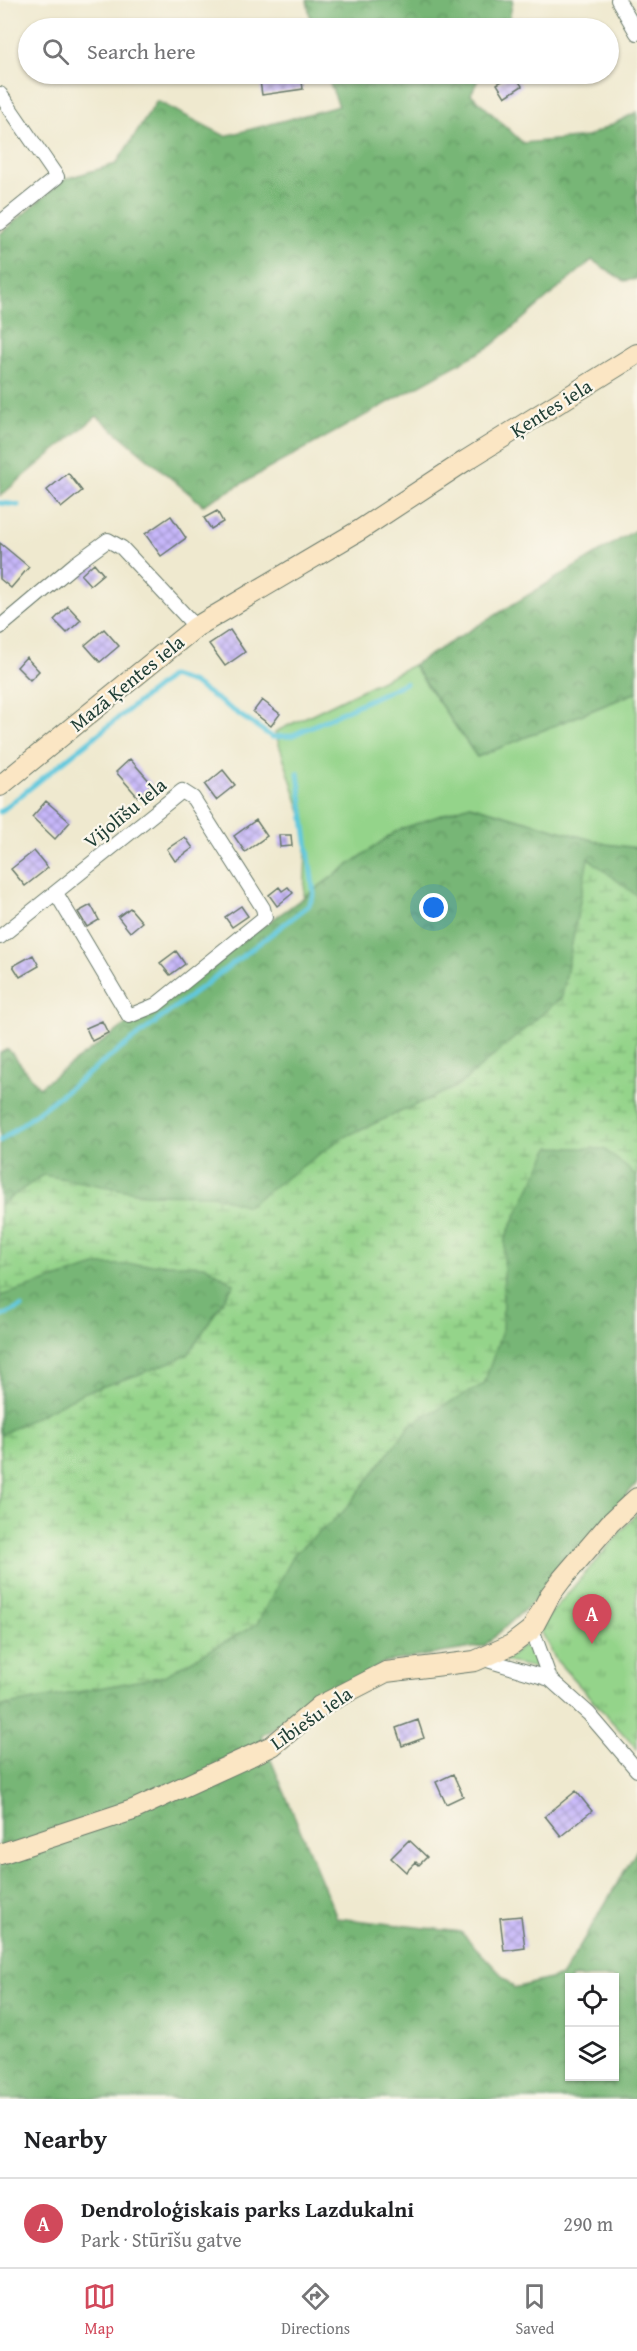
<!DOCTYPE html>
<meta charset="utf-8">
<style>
body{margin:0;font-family:"Gentium Book Plus",serif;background:#f6f6f6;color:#202124}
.controls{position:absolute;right:18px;bottom:18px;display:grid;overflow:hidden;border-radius:0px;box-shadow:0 2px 4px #0004}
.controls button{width:54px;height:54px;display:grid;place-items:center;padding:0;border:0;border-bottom:2px solid #e0e0e0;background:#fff;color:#202124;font:30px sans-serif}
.you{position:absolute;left:434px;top:908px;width:21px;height:21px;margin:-15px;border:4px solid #fff;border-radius:50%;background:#1a73e8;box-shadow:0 0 0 9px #1a73e833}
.badge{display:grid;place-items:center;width:39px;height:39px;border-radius:50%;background:#d1495b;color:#fff;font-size:20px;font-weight:700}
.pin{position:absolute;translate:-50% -50px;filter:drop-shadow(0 2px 3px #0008)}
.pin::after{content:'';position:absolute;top:32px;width:21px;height:18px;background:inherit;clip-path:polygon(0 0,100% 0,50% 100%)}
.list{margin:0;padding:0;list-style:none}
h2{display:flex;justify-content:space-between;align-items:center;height:78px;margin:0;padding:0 24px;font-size:26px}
h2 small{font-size:20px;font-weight:400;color:#757577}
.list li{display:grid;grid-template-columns:39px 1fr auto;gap:18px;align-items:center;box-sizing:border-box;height:90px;padding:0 24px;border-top:2px solid #e0e0e0}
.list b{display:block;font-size:22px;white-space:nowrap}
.list p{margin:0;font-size:20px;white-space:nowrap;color:#757577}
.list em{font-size:20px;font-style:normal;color:#757577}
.icon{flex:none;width:33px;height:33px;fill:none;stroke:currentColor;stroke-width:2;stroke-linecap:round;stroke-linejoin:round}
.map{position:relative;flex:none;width:637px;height:2099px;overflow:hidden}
.search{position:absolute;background:#fff;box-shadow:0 2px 4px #0004;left:18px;right:18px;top:18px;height:66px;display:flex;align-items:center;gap:15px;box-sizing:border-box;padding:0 21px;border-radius:33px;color:#757577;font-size:22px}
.sheet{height:168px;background:#fff}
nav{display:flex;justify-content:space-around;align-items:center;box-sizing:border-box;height:84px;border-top:2px solid #e0e0e0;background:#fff;font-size:16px;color:#757577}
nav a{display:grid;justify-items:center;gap:3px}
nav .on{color:#d1495b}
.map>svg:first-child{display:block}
.grass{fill:#94d48a;stroke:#5a885f;stroke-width:1.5}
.forest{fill:url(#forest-crowns);stroke:#4b7a55;stroke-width:1.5;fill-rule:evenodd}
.wetland{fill:url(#wetland-marsh);stroke:#5a885f;stroke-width:1.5}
.park{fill:url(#park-tufts);stroke:#5a885f;stroke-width:1.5}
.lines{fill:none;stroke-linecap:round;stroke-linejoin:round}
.stream{stroke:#61c8dd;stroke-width:5}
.building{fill:url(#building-cross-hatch)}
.street-casing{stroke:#68796a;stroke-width:16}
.secondary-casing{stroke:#68796a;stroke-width:22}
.street{stroke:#fff;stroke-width:14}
.secondary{stroke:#fbe6c4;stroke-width:20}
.labels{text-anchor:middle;stroke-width:4.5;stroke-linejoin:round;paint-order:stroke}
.street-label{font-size:20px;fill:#1f3d34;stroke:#fbf7ec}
</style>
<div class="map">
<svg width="637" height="2099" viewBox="0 0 637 2099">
<defs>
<pattern id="forest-crowns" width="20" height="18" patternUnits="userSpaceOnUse" patternTransform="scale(1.5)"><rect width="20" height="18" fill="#77b676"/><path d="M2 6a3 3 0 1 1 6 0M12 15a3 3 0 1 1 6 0" fill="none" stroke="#619562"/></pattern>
<pattern id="wetland-marsh" width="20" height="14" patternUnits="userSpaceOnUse" patternTransform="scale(1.5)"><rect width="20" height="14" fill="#94d48a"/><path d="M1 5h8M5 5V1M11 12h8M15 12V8" fill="none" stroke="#78ad72"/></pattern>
<pattern id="park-tufts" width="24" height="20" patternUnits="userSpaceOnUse" patternTransform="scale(1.5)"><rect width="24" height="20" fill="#94d48a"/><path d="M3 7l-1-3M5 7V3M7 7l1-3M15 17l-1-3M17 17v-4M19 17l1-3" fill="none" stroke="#78ad72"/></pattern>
<pattern id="building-cross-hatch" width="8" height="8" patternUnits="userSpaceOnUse" patternTransform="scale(1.5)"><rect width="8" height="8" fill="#c7b7fa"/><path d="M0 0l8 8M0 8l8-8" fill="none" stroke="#a196cb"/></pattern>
</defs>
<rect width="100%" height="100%" fill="#fbf7ec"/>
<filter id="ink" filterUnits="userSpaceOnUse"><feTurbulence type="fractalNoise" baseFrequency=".0167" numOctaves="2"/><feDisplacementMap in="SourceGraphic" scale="12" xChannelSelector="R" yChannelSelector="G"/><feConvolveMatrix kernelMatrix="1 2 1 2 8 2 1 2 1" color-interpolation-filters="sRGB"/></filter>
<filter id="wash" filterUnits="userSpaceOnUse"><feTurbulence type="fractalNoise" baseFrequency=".008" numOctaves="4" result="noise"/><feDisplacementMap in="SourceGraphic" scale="24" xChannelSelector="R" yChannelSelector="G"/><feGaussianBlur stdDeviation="1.35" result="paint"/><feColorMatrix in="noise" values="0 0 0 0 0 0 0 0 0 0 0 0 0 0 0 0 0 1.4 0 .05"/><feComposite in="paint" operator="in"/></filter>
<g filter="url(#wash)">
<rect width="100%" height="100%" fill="#efe9cf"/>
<path class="grass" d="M413 665 477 757 637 692V848L398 830 304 897 307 830 275 732Z
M525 1645 531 1650 540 1669 504 1661Z"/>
<path class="forest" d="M307 0H513L509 20 505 28H312Z
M326 74H481L471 94 523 143 587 137 637 112V279L624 281 592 260 491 346 203 505 97 416 0 496V234L65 179 116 164 157 101 225 136 339 106Z
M637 529V692L477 757 413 665Z
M470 805 606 844 637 848V1483L541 1595 484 1646 385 1662 261 1736 337 1918 461 1932 514 1988 562 1976 637 1850V2099H0V1053L8 1049 39 1087 398 830ZM570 1978H614V2076H570Z"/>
<path class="wetland" d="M588 858 637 896V1176L604 1149 550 1147 505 1238 502 1331 484 1384 412 1423 343 1512 295 1553 257 1624 164 1676 2 1706 0 1710V1435L83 1393 140 1374 188 1355 234 1284 206 1266 169 1264 99 1265 0 1296V1205L43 1175 146 1194 212 1195 247 1206 342 1138 458 1086 562 997Z"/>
<path class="park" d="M637 1513V1749L556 1660 539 1627Z"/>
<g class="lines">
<path class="stream" d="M0 503 18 505
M0 812 171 676 193 683 272 737 291 736 405 683
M0 1141 308 906 314 895 298 773
M0 1317 21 1307"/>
</g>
<g id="blocks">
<path class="building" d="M259 74H301L303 89 262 95Z
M514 74 522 86 505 97 497 84Z
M68 473 82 491 61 508 47 490Z
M217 511 223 522 211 529 204 518Z
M171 516 186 538 161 556 145 534Z
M0 543 29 567 11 588 0 579Z
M94 563 103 574 90 585 81 575Z
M68 606 81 620 67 633 54 620Z
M104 629 119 646 100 662 85 645Z
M230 630 245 652 225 666 209 644Z
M26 657 39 671 30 680 17 667Z
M262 700 280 714 271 726 253 712Z
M130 759 152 784 138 797 116 772Z
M223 770 235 785 216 800 205 785Z
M46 801 70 822 55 839 32 817Z
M256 820 267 836 245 852 234 836Z
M279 835H291L292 846 280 847Z
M185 837 193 848 175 861 167 849Z
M34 851 48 868 25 886 11 869Z
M279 887 282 891 288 887 293 893 277 906 269 895Z
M91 905 99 920 87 927 78 912Z
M241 906 248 916 232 927 225 917Z
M130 908 142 922 130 932 118 917Z
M176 951 185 964 170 975 160 963Z
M33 955 39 966 20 977 13 966Z
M102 1021 108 1033 92 1041 86 1028Z
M418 1720 424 1738 402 1746 396 1728Z
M453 1774 463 1796 446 1804 436 1782Z
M576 1791 592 1811 561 1836 545 1816Z
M409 1840 427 1857 419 1865 416 1862 406 1872 391 1858Z
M521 1916 525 1948 504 1951 500 1918Z"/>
</g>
</g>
<g filter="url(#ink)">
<use href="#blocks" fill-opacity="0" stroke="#68796a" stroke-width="1.5"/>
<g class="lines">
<defs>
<path id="street" d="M618 0 637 33
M0 94 57 177 0 223
M0 627 75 564 108 540 122 548 196 627
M0 937 182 791 193 798 263 908 265 917 156 1005 129 1016 56 893
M532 1629 550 1679 589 1714 637 1770
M484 1659 550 1679"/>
<path id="secondary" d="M0 786 196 627 360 530 465 461 637 354
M0 1854 133 1810 272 1746 320 1706 386 1672 475 1661 511 1645 532 1629 550 1595 562 1579 610 1523 637 1498"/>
</defs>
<use href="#street" class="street-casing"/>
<use href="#secondary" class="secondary-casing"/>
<use href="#street" class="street"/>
<use href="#secondary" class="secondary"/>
</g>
</g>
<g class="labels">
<g class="street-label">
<text transform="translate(551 408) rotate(-32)" y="7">Ķentes iela</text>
<text transform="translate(127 683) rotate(-39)" y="7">Mazā Ķentes iela</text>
<text transform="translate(125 813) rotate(-39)" y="7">Vijolīšu iela</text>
<text transform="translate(311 1718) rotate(-35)" y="7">Lībiešu iela</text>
</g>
</g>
</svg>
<div class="controls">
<button><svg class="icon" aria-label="locate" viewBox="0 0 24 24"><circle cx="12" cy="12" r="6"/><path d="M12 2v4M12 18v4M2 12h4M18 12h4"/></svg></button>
<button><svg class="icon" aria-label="layers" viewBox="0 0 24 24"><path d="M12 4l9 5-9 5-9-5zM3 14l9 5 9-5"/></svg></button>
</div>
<div class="you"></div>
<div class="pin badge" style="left:592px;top:1644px">A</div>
<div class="search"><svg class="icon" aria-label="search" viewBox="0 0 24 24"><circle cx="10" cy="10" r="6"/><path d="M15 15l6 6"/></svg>Search here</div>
</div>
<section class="sheet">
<h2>Nearby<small></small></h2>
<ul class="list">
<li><span class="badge">A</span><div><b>Dendroloģiskais parks Lazdukalni</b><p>Park · Stūrīšu gatve</p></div><em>290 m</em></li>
</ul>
</section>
<nav>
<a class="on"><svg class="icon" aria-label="map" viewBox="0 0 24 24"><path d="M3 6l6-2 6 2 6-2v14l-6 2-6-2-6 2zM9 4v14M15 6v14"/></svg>Map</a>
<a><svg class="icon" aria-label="directions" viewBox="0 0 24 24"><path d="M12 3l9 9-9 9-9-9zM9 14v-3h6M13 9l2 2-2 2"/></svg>Directions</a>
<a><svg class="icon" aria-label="saved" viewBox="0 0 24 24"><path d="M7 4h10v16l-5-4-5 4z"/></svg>Saved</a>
</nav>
